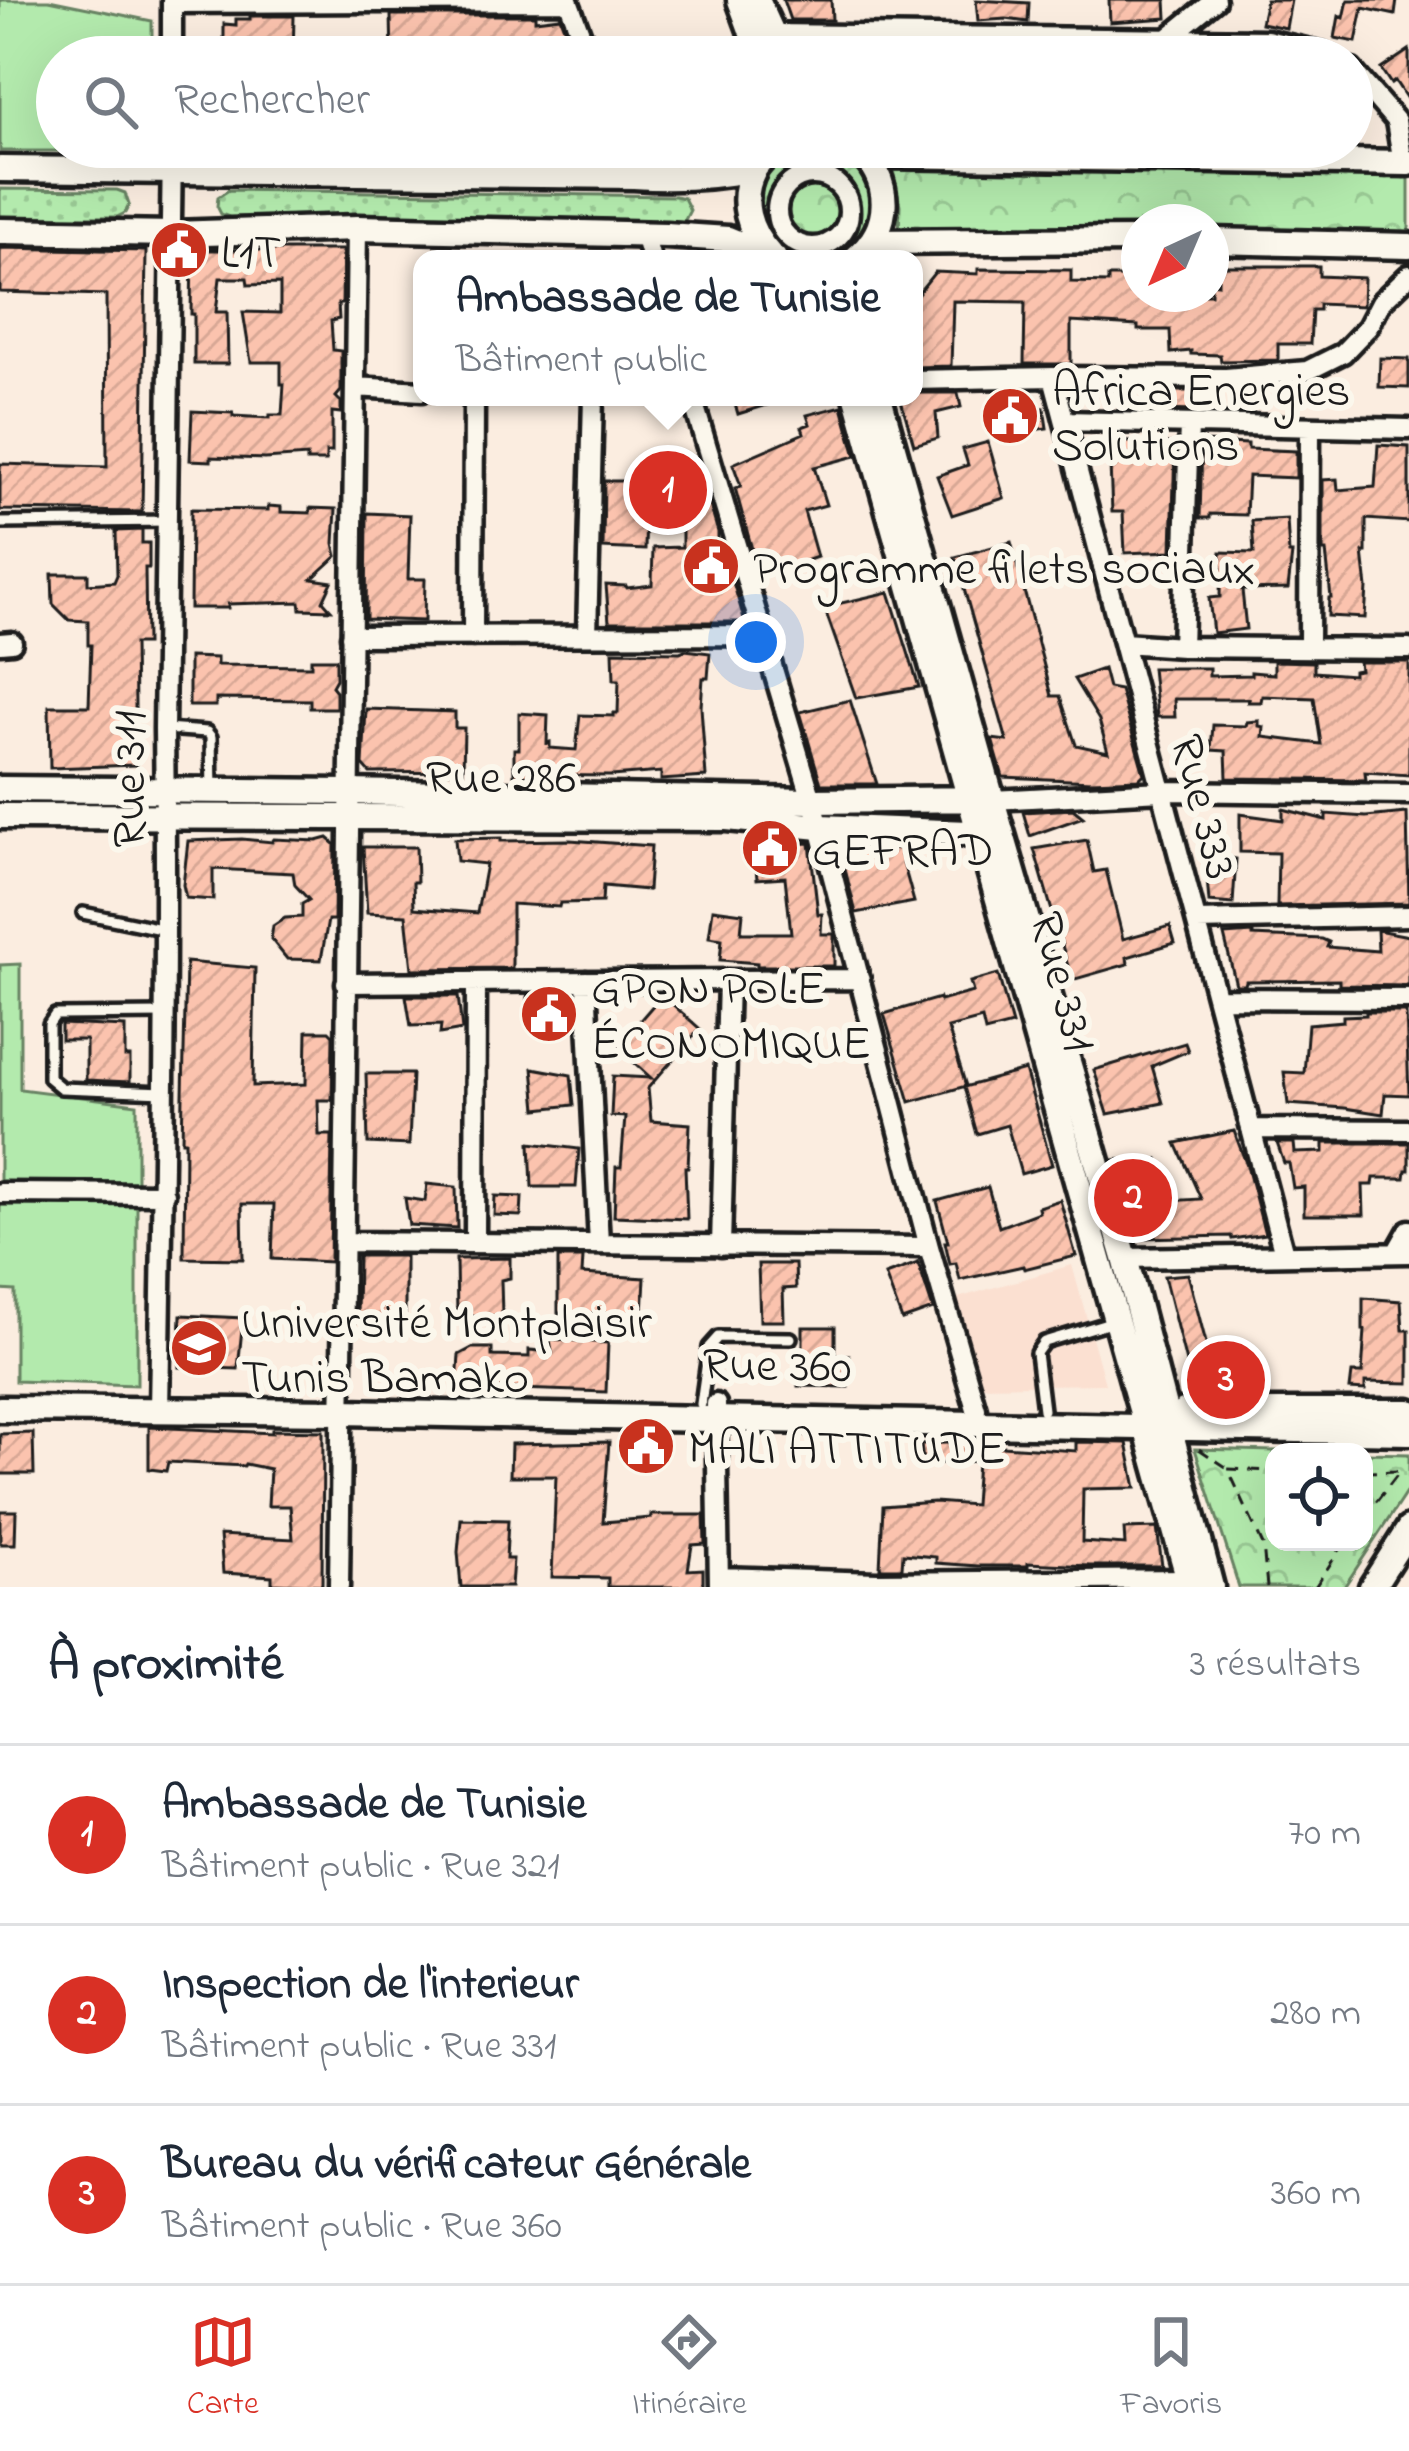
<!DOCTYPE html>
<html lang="fr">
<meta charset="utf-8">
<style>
body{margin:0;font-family:"Indie Flower",sans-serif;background:#f6f6f7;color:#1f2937}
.controls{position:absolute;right:36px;bottom:36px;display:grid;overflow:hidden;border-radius:24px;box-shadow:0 12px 48px #0002}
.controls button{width:108px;height:108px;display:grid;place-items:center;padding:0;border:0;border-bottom:3px solid #e0e1e3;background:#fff;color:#1f2937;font:60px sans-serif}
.compass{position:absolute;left:1121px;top:204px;width:108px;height:108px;border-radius:50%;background:#fff;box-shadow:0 12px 48px #0002;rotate:224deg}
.you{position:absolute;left:756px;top:642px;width:42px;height:42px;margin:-30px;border:9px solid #fff;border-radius:50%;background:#1a73e8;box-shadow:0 0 0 18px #1a73e833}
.badge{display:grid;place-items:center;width:78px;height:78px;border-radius:50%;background:#d93025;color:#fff;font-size:39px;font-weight:700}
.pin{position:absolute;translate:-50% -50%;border:6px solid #fff;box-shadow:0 3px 12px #0006}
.popup{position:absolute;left:413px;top:250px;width:510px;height:156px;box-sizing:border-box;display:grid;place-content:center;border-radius:24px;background:#fff;filter:drop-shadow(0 3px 9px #0005);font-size:39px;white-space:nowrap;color:#747a83}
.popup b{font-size:45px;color:#1f2937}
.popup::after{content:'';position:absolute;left:50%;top:100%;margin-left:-24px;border:24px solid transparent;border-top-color:#fff}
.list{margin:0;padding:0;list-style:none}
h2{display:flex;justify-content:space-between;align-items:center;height:156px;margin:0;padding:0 48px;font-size:51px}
h2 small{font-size:39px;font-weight:400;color:#747a83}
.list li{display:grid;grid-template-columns:78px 1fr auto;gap:36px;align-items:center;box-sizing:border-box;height:180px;padding:0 48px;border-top:3px solid #e0e1e3}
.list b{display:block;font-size:45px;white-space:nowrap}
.list p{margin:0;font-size:39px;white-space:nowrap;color:#747a83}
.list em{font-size:39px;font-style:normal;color:#747a83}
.icon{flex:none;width:66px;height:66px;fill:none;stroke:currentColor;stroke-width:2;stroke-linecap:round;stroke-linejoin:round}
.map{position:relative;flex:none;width:1409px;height:1587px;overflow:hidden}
.search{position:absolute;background:#fff;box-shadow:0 12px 48px #0002;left:36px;right:36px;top:36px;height:132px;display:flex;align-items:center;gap:30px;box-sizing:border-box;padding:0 42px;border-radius:66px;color:#747a83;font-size:45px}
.sheet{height:696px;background:#fff}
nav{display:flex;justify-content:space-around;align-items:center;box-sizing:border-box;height:168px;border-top:3px solid #e0e1e3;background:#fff;font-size:33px;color:#747a83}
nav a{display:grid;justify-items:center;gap:6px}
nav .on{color:#d93025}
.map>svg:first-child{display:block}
.built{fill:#fbe0d1}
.grass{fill:url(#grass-dots);stroke:#688364;stroke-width:3}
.forest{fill:url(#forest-crowns);stroke:#688364;stroke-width:3}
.garden{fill:#b3eaad;stroke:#688364;stroke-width:3}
.building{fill:url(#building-hatch);stroke:#1c1c1c;stroke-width:3}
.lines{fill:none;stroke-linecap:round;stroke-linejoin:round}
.lane-casing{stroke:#1c1c1c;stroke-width:18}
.street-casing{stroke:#1c1c1c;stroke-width:27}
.secondary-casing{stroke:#1c1c1c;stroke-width:33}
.path{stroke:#1c1c1c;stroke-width:3;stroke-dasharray:12 9;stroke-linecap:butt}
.lane{stroke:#fbf7ec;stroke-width:9}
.street{stroke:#fbf7ec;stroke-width:18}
.secondary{stroke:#fbf7ec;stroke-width:24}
.labels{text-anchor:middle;stroke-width:12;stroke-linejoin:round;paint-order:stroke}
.poi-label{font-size:48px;fill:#1c1c1c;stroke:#fbf7ec;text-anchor:start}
.street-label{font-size:48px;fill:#1c1c1c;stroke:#fbf7ec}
</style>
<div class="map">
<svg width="1409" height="1587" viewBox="0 0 1409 1587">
<defs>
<pattern id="grass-dots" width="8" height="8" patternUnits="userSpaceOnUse" patternTransform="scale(3)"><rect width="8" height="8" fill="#b3eaad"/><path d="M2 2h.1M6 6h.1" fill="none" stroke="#99c894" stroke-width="1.8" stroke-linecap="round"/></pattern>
<pattern id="forest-crowns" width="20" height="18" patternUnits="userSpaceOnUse" patternTransform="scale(3)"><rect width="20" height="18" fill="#b3eaad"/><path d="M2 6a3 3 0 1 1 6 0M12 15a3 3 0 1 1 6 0" fill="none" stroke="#99c894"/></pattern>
<pattern id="building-hatch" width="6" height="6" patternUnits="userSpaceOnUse" patternTransform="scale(3)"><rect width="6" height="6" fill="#fbc3ae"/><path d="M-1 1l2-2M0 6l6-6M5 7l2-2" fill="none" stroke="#d7a795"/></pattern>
</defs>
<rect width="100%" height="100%" fill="#fbede0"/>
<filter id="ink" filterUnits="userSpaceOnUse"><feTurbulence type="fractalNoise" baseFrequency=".00833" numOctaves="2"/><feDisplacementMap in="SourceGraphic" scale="24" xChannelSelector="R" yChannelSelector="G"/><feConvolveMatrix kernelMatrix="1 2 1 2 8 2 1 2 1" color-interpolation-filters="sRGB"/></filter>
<g filter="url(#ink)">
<path class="built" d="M1072 1265 1105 1384 975 1386 951 1300Z"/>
<path class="grass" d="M0 189 117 190 125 193 129 205 125 213 117 217 0 216Z
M229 190 675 196 684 198 690 210 684 222 675 224 229 217 221 214 217 206 218 197Z"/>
<path class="forest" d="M760 202a57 57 0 1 1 114 0a57 57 0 1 1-114 0Z
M893 170 1409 172V240L1211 237V222H1139V236L899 233 900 205Z
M1195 1449 1320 1452H1274V1542H1364V1453L1409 1454V1488L1344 1587H1239Z"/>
<path class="garden" d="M0 0H49L152 21V57H57V147H150V151H0Z
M20 964V1089L137 1104V1385L15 1381V1291L0 1290V965Z"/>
<path class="building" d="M783 0H831L832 20H790Z
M976 0 1029 3 1028 22 1006 19 978 21Z
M1109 0H1166L1167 18 1110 22Z
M1266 0H1291L1286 28 1261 23Z
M1348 0H1397L1395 15 1363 8 1356 42 1335 38 1339 16 1344 18Z
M391 15H535V20L560 17 575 57H392Z
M250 16H294L293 57H229L224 54V24L236 25V19H250Z
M1409 50V102L1395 81 1391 84 1381 69Z
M0 248 146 251 142 512 0 510V464L107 467 106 295 0 292Z
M192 250H343L342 304H338L339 319 331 321 333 350 341 351V391L336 397 341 402V413L332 412V452H326V461H307V456L265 459 211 457V461L190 460 192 411 233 413V416L270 418V415H282L284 384H281V362H251L243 312 280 313V284L248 285 247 278H220L216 312H227L228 364H194V314H191Z
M1218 266H1319V276L1364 278 1363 306 1319 304V310H1312L1310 344H1278V360L1221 361 1220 355 1191 354V351L1171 353 1170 330H1138V326L1071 322V364H1024L1025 302 953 301 951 366 914 367V298L935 272 978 274V269L1071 270V282L1108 283V277H1139V294H1211V283L1218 284Z
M1380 358 1409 359V388L1379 387Z
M1161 391H1195V411L1161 410Z
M914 393H958L961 407 936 413 938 438 914 445 900 397H914Z
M733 397H783V400L738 414Z
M1016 405 1018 411 1044 408 1047 428 1032 430 1031 426 996 437 989 414Z
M842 406 856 456 814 467 826 505 804 511 817 557 778 571 773 555 755 560 735 488 741 486 733 464 804 433 802 427 810 424 807 415Z
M1109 441 1175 444 1172 551 1125 553 1123 512H1112Z
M988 442 1004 498 952 515 937 476 968 465 963 449Z
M1202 442 1248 444V449L1296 451V478L1248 476 1246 515 1210 514V518H1200Z
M1378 445 1409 447V522L1366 519V552H1363L1367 588 1365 618 1328 616 1329 598H1331L1326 551H1323V480L1337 479 1338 490 1375 487Z
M701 475 718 532V549H723L745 622H609L606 585 626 586 627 588 652 585 653 548 682 547V511L646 510 645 550 603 548 604 481H655V478L668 476Z
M268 506 281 507V512L310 513V508L336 509 334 543 337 556 312 579 332 582 323 601 331 610 301 609 300 602 228 604V608H190L191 509 268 510Z
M367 513 410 515 408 579H425L424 621 366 619Z
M1287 519 1289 554H1292L1288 589 1242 590 1246 629 1213 633 1209 598 1220 597 1221 552 1254 553 1252 521Z
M142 530V543H149V568H145L146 644H134L136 765 50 768 49 706H89L91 645H88V621L69 620 53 604 52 574H88V584L114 582 117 575 116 531Z
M1011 542 1052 696H1060L1076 745 1108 752 1099 720 1074 679 1103 669 1108 688 1120 690 1144 774 1139 779 1092 781 1003 777 992 739 1007 741 955 557Z
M889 592 919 687 856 698 824 607Z
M685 650 710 653 708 678H703L701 707 706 777 661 780V772L611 776 514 775V749H519V713L548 715 547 743 550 742V748L576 750 580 715 614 716V713H618L619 680H614L613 651 680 652Z
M189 657 217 658V665L311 666V659H336V679L332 686 336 691V708H310V700L216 699V706H189Z
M1274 661 1314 662V672L1353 675V671L1360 670 1359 662H1409V775L1365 772 1366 780 1227 778 1226 751 1211 750 1213 725 1246 726 1247 722 1259 721V726L1264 727 1263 737 1321 744 1314 698 1262 696 1261 702H1248L1249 699H1174L1175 717H1157L1152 668H1209V676L1251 675V672L1274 674Z
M850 700 877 784H821L800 712Z
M366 709 455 712V728H464L463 772 370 773 363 765Z
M1073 809 1083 817 1030 836 1023 812Z
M1283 809 1326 820V814L1366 817 1407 813 1409 903 1277 906 1278 853 1240 852V814L1283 820Z
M328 838 335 844 334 920H328L321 960 287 959 271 939 273 926 285 918 302 917V904L309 900 295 885 293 873 213 869V900L186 898 183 885 188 841 242 839 272 842 274 839 317 841Z
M501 838V841L570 840 651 846 648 890 603 886 602 902 560 903 559 907 512 904V968L412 969 406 915 367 913 363 847H416L417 882H413L414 908 477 913 486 864 457 861 455 839Z
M1087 840 1094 872 1106 870 1123 939 1170 926 1175 943 1127 957 1128 964 1072 980 1034 849Z
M810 843 818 914H822L821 934H834V966H757V963L720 960 722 939 709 937 713 909 743 913 741 933H791L785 877 757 879 754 847Z
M899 848 914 902 856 913 840 849Z
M1205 854 1236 859 1233 904 1209 902Z
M1377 930 1409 936V986L1339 985V980L1246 981 1245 985H1236L1224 935 1253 933V936L1322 939 1329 942 1327 947 1378 951Z
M186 962 255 968 253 1086 306 1084 307 1031H329L333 1035 332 1100H318L319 1135H332L330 1262 272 1259 274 1204H242L243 1259 184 1258 185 1141H182Z
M998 974 1012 1025 985 1032 982 1019 948 1028 966 1086 910 1102 884 1014 939 998 940 1001 973 992 970 982Z
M528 995H571L570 1027 528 1026Z
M662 995 700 1029 648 1088 651 1121 690 1124 688 1167H685L687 1219 614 1216 616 1167H621L625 1117 611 1116 613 1076 651 1078 617 1047Z
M406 996H458L462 1030 440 1034 441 1025 411 1026Z
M1366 1012H1406L1409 1095 1385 1094 1383 1114 1345 1108 1288 1104 1284 1072 1304 1073 1308 1024 1343 1021V1016L1366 1015Z
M61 1024 125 1027V1057H130V1082L86 1080V1040H61Z
M1185 1043 1188 1051 1152 1066 1163 1103 1108 1114 1094 1070Z
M533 1068 571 1075 574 1105 537 1109Z
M1025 1070 1052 1165 1021 1174 1007 1125 977 1134 964 1087Z
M366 1074H412L409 1145 368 1143Z
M1234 1131 1247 1166 1265 1234 1232 1239 1231 1236 1138 1238 1114 1160 1136 1159 1139 1166 1158 1159 1168 1201 1201 1199 1176 1143Z
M530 1143 579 1149 576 1187H532Z
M1277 1143H1294L1295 1153 1324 1152V1143H1409V1170H1406L1405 1178H1374L1373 1185H1363L1364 1215H1304V1187L1293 1188 1289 1163H1284Z
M427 1184 456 1187 457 1228 409 1225 405 1198 425 1201Z
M988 1187 999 1227 1039 1212 1038 1207 1060 1200 1076 1256 1024 1269 1023 1266 960 1280 956 1263 950 1264 945 1242H948L937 1201Z
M495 1196 522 1197 521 1216 494 1215Z
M358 1256H405V1319L357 1318Z
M510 1258V1278L501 1280 502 1316 457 1315 456 1259Z
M558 1258H583L582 1274 645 1278 643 1313H558Z
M918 1263 933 1309 902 1320 885 1275Z
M758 1264H795L796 1288 783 1289 784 1321H760Z
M1188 1274 1211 1362 1263 1364 1261 1392 1193 1390 1164 1276Z
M1363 1298 1401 1301 1403 1330H1409V1383L1365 1382V1390L1350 1389 1352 1373H1362L1365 1330H1363Z
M181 1315 243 1318 238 1369 179 1367Z
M803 1327H835V1355H849L848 1387 798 1386V1354L803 1355Z
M550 1339 608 1343 606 1392 457 1387 459 1355 472 1348H492V1356L529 1357V1350L552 1352Z
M149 1427 272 1433V1430L323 1431 322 1585 272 1583V1576L223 1573 220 1535 293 1539 290 1506H268L270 1469 245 1464 244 1466 168 1462 166 1471 149 1469Z
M33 1433 34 1474H0V1434Z
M609 1442 603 1522 651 1518V1515H704L705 1544 692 1545 688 1570 703 1569V1587H608V1578L552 1577 556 1476H510L511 1444Z
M973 1442V1444L1076 1451V1442L1127 1443 1136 1488 1083 1489 1082 1542 1125 1545 1124 1529 1157 1528 1162 1566H1090L1028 1563V1566H978L936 1563V1557L903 1554 902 1568H880L883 1506 934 1502 974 1505 977 1461 923 1464 921 1444Z
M0 1511H16L15 1544H0Z
M461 1519 508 1520 506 1559H513L511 1587H461L458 1552Z"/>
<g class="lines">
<defs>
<path id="lane" d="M0 523 169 521
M165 729 207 732 211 737 212 791
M83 913 166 930
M165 1092 61 1088 49 1078V1024L55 1015 165 1014
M701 1404 709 1347 718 1337 791 1338
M1043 1410 1036 1353 1044 1342 1114 1321"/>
<path id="street" d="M172 0V57
M568 0 589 57
M172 3 568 1
M774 34 1267 40 1323 53 1331 57
M1167 39 1215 0
M1352 70 1396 121 1403 163
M623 147 634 176
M777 211a36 36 0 1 1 72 0a36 36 0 1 1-72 0Z
M644 234 651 259
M1053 377 1284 1254
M914 380 1053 377 1226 378 1307 371 1343 353 1368 327 1381 302 1409 275
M355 387 422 391
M692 397 820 827 929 1247 976 1409
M1065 421 1409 429
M587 635 593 397
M351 636 763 635
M473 636 474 397
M0 643 12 642
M1123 643 1182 647 1409 649
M1182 647 1189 424
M1309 648 1310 427
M992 800 1162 791 1409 794
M1197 921 1409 916
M586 981 599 1244
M346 983 860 979
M1217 998 1409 999
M1251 1129 1409 1130
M0 1193 164 1194
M343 1242 929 1247
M475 1242 476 982
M721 1246 728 980
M1396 1253 1409 1230
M1125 1258 1409 1253
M716 1404 719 1585
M159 1410C163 1183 167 956 164 729L172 147
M719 1577 877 1582 1188 1579
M339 1587 357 228"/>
<path id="secondary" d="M740 0 761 57
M757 0 783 57
M861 151 883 155 1409 163
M0 169 634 176C676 179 713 177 754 169
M0 231 173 234 357 228 666 235 728 239 774 258
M1211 241 1409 246
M871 242 1139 240
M770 255C749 232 738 200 754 170 758 162 768 154 774 147
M855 259C893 228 893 179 856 148
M857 397 1191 1587
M879 397 992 800 1125 1258 1211 1587
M0 789 348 792 812 801 983 799
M0 816 727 818 820 827 993 834
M0 1409 341 1412 1409 1432
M1184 1412H1409
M1372 1587 1409 1529"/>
</defs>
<use href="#lane" class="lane-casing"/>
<use href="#street" class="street-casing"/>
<use href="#secondary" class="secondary-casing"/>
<path class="path" d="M1199 1449 1226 1467
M1364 1472 1400 1471 1364 1518
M1297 1542C1305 1551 1316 1550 1325 1542
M1267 1587 1263 1545 1228 1469 1274 1471
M1315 1587 1345 1542"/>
<use href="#lane" class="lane"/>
<use href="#street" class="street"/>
<use href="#secondary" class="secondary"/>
</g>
</g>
<defs>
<symbol id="civic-disc" viewBox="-11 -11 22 22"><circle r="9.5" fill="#c8321e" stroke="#fbf7ec"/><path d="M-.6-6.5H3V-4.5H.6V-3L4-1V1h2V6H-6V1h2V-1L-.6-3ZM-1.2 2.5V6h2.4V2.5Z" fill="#fff"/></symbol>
<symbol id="university-disc" viewBox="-11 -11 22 22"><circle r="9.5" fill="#c8321e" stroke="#fbf7ec"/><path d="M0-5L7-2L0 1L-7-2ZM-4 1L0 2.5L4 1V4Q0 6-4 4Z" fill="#fff"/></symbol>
</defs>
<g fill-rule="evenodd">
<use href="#civic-disc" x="146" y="217" width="66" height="66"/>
<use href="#civic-disc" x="977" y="383" width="66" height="66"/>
<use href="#civic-disc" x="678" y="533" width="66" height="66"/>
<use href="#civic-disc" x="737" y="815" width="66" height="66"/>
<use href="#civic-disc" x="516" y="981" width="66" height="66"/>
<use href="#university-disc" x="166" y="1315" width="66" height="66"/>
<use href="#civic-disc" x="613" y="1413" width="66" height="66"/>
</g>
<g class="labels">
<g class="poi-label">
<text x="221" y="267">L1T</text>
<text x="1052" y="405">Africa Energies<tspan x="1052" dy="55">Solutions</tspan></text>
<text x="753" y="583">Programme filets sociaux</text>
<text x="812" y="865">GEFRAD</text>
<text x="591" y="1003">GPON POLE<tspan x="591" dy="55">ÉCONOMIQUE</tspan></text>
<text x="241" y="1337">Université Montplaisir<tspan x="241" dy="55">Tunis Bamako</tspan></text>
<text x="688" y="1463">MALI ATTITUDE</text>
</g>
<g class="street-label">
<text x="501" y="792">Rue 286</text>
<text transform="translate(127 779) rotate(-90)" y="17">Rue 311</text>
<text transform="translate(1206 806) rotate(75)" y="17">Rue 333</text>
<text transform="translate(1065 981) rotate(75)" y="17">Rue 331</text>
<text transform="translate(777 1363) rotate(1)" y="17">Rue 360</text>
</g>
</g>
</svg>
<div class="controls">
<button><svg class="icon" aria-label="locate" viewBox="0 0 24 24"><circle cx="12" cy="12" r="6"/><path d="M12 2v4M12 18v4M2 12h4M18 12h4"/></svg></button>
</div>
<svg class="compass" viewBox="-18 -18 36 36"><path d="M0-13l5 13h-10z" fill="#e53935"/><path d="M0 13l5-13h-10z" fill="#747a83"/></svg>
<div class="you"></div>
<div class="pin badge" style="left:668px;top:490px">1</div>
<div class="popup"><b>Ambassade de Tunisie</b>Bâtiment public</div>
<div class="pin badge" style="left:1133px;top:1198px">2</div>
<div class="pin badge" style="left:1226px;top:1380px">3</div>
<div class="search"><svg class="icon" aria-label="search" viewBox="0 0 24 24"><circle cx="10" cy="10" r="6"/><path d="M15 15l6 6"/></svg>Rechercher</div>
</div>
<section class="sheet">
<h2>À proximité<small>3 résultats</small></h2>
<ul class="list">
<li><span class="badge">1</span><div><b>Ambassade de Tunisie</b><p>Bâtiment public · Rue 321</p></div><em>70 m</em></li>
<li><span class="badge">2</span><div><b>Inspection de l'interieur</b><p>Bâtiment public · Rue 331</p></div><em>280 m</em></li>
<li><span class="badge">3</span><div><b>Bureau du vérificateur Générale</b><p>Bâtiment public · Rue 360</p></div><em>360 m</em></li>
</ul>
</section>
<nav>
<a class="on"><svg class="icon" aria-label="map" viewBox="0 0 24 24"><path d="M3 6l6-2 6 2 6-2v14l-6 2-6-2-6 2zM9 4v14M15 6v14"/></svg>Carte</a>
<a><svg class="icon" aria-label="directions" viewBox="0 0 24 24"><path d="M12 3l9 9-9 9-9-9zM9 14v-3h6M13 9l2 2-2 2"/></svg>Itinéraire</a>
<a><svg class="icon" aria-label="saved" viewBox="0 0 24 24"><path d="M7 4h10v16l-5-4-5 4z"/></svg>Favoris</a>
</nav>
